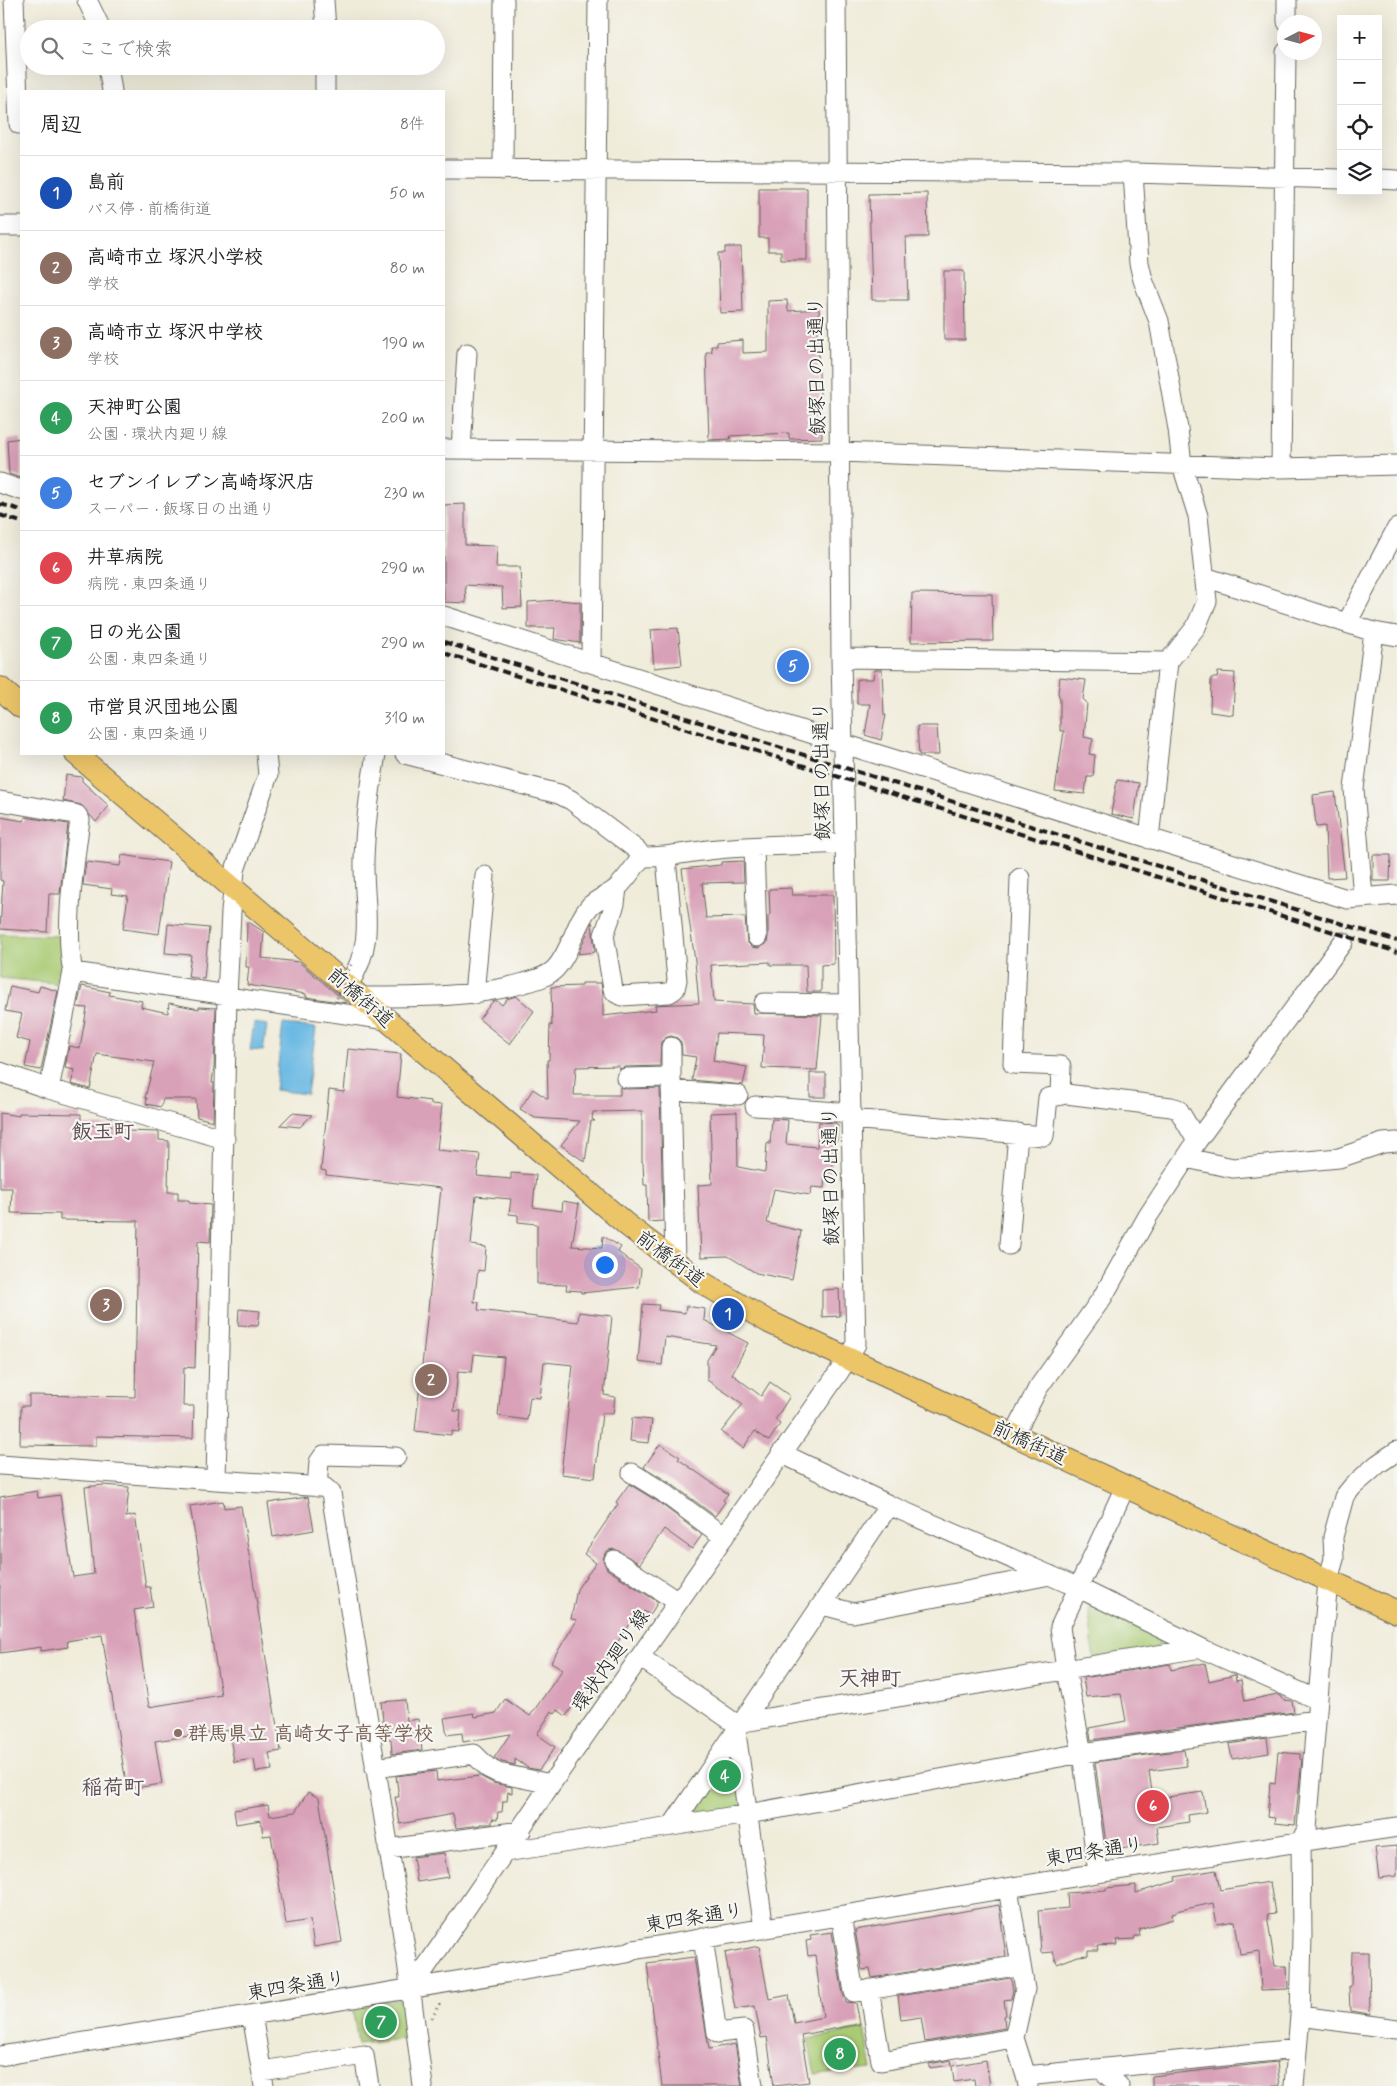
<!DOCTYPE html>
<html lang="ja">
<meta charset="utf-8">
<style>
body{margin:0;font-family:Mynerve,"Klee One",sans-serif;background:#f6f6f6;color:#202124}
.controls{position:absolute;right:15px;top:15px;display:grid;overflow:hidden;border-radius:0px;box-shadow:0 5px 20px #0002}
.controls button{width:45px;height:45px;display:grid;place-items:center;padding:0;border:0;border-bottom:1px solid #e0e0e0;background:#fff;color:#202124;font:25px sans-serif}
.compass{position:absolute;left:1277px;top:15px;width:45px;height:45px;border-radius:50%;background:#fff;box-shadow:0 5px 20px #0002;rotate:84deg}
.you{position:absolute;left:604px;top:1264px;width:18px;height:18px;margin:-12px;border:4px solid #fff;border-radius:50%;background:#1a73e8;box-shadow:0 0 0 8px #1a73e833}
.badge{display:grid;place-items:center;width:32px;height:32px;border-radius:50%;background:#c8321e;color:#fff;font-size:16px;font-weight:700}
.pin{position:absolute;translate:-50% -50%;border:2px solid #fff;box-shadow:0 1px 5px #0006}
.list{margin:0;padding:0;list-style:none}
h2{display:flex;justify-content:space-between;align-items:center;height:65px;margin:0;padding:0 20px;font-size:21px}
h2 small{font-size:16px;font-weight:400;color:#757577}
.list li{display:grid;grid-template-columns:32px 1fr auto;gap:15px;align-items:center;box-sizing:border-box;height:75px;padding:0 20px;border-top:1px solid #e0e0e0}
.list b{display:block;font-size:19px;white-space:nowrap}
.list p{margin:0;font-size:16px;white-space:nowrap;color:#757577}
.list em{font-size:16px;font-style:normal;color:#757577}
.icon{flex:none;width:28px;height:28px;fill:none;stroke:currentColor;stroke-width:2;stroke-linecap:round;stroke-linejoin:round}
.map{position:relative;flex:none;width:1397px;height:2086px;overflow:hidden}
.search{position:absolute;background:#fff;box-shadow:0 5px 20px #0002;left:20px;top:20px;width:425px;height:55px;display:flex;align-items:center;gap:12px;box-sizing:border-box;padding:0 18px;border-radius:28px;color:#757577;font-size:19px}
.panel{position:absolute;background:#fff;box-shadow:0 5px 20px #0002;left:20px;top:90px;width:425px;height:665px;border-radius:0px}
.map>svg:first-child{display:block}
.green{fill:#a9cb73;stroke:#627448}
.water{fill:#68b8e3;stroke:#426a80}
.building{fill:#d9a1b8}
.lines{fill:none;stroke-linecap:round;stroke-linejoin:round}
.minor-casing{stroke:#66655e;stroke-width:21}
.major-casing{stroke:#66655e;stroke-width:24}
.path{stroke:#66655e;stroke-width:3;stroke-dasharray:1 4;stroke-linecap:butt}
.minor{stroke:#fff;stroke-width:19}
.major{stroke:#ecc569;stroke-width:22}
.rail{stroke:#1c1c1c;stroke-width:4;stroke-dasharray:8 4;stroke-linecap:butt}
.path-bridge{stroke:#66655e;stroke-width:3;stroke-dasharray:1 4;stroke-linecap:butt}
.education-dot{fill:#8d6e63;stroke:#f6f6f2;stroke-width:2}
.labels{text-anchor:middle;stroke-width:4.5;stroke-linejoin:round;paint-order:stroke}
.street-label{font-size:20px;fill:#1c1c1c;stroke:#f6f6f2}
.education-label{font-size:20px;font-weight:bold;fill:#785e54;stroke:#f6f6f2;text-anchor:start}
.neighbourhood-label{font-size:21px;font-weight:bold;fill:#5e4b53;stroke:#f6f6f2}
</style>
<div class="map">
<svg width="1397" height="2086" viewBox="0 0 1397 2086">
<rect width="100%" height="100%" fill="#f6f6f2"/>
<filter id="ink" filterUnits="userSpaceOnUse"><feTurbulence type="fractalNoise" baseFrequency=".02" numOctaves="2"/><feDisplacementMap in="SourceGraphic" scale="10" xChannelSelector="R" yChannelSelector="G"/><feConvolveMatrix kernelMatrix="1 2 1 2 8 2 1 2 1" color-interpolation-filters="sRGB"/></filter>
<filter id="wash" filterUnits="userSpaceOnUse"><feTurbulence type="fractalNoise" baseFrequency=".0096" numOctaves="4" result="noise"/><feDisplacementMap in="SourceGraphic" scale="20" xChannelSelector="R" yChannelSelector="G"/><feGaussianBlur stdDeviation="1.12" result="paint"/><feColorMatrix in="noise" values="0 0 0 0 0 0 0 0 0 0 0 0 0 0 0 0 0 1.4 0 .05"/><feComposite in="paint" operator="in"/></filter>
<g filter="url(#wash)">
<rect width="100%" height="100%" fill="#f0ecda"/>
<path class="green" d="M0 934 66 936 64 984 0 978Z
M1088 1602 1160 1635 1161 1641 1155 1650 1094 1661Z
M735 1740 745 1812 680 1822Z
M405 1998 409 2038 358 2044 352 2006Z
M864 2029 872 2069 815 2074 808 2039Z"/>
<path class="water" d="M254 1023 267 1025 263 1051 250 1050Z
M283 1024 316 1028 307 1094 275 1090Z"/>
<g id="blocks">
<path class="building" d="M759 188H807V260H781V251H768V238H759Z
M927 193 928 237H906L908 300H872L869 194Z
M725 247H741L743 312 720 313 718 253H725Z
M944 271H964L965 340H944Z
M787 300 788 311 819 309 820 330H817L822 438 789 439V433L730 436 731 439 709 440 706 352H712L711 346H717V342L743 340V353L768 352V301Z
M21 438V478L9 474 7 440Z
M465 504V545L497 546 496 567H520L522 607 503 608 502 587 465 585 466 603 444 602V505Z
M912 593 992 594 993 641 911 642Z
M559 600 580 602V643L554 639 555 628H528V602Z
M678 628 682 665 654 668 651 630Z
M874 670H882L884 715H886L881 740 865 735 870 704H857V679H873Z
M1218 672 1235 673 1233 715 1210 712 1211 678H1217Z
M1060 677 1086 680 1083 699 1087 703 1084 737 1093 739 1089 754 1095 755 1093 777H1087L1085 794 1055 791 1064 731H1060V700L1058 693Z
M917 726H937L939 755H919Z
M66 775 82 777V781L109 806 96 822 81 805 63 801Z
M1117 780 1139 783 1134 819 1111 814Z
M1335 792 1345 877 1327 878 1325 826 1316 827 1313 795Z
M0 817 24 821 25 817 68 824 60 894H49L47 932 0 929 3 881 0 880Z
M122 855 169 862 159 934 123 929 128 896 111 894 112 889 83 885 86 862 120 866Z
M1373 855H1391L1390 881H1373Z
M743 861 744 882 702 883 706 918 745 917 747 942 752 947 758 948 767 943 768 937V916L770 914 769 889 791 888 792 895H833L834 964 821 965V992H807L806 965H770V962L711 965 714 1002 753 1004 754 1013 822 1015 817 1070 762 1068 764 1035 717 1033 713 1061 747 1067 743 1085 692 1080 696 1057 682 1055 681 1042 677 1038 671 1036 665 1038 661 1042 660 1066 626 1067 619 1069V1066L576 1067 574 1095H620V1087L626 1089 660 1088 663 1221 648 1222 647 1185H644L643 1162H642V1111L593 1112 592 1119 595 1121H591L585 1162 561 1145 580 1121 535 1118 520 1109 533 1089 548 1099 547 1060H549L550 1024 552 1026 551 987 582 986V983H601L603 994V1016L656 1010 655 1005 699 1003 695 961 682 869 721 865V862Z
M247 921 264 932 262 958 299 962 347 1003 306 997V994L247 985 249 967H246Z
M592 922 595 952 578 954 587 934Z
M168 924 209 928 204 979 188 977 191 955 165 953Z
M10 986 38 992 40 986 58 991 41 1070 25 1067 30 1042 16 1038 22 1014 5 1011Z
M82 986 110 992 109 995 142 1001 141 1007 168 1013 169 1003 199 1009V1007L216 1008 214 1067 212 1083H214L213 1121 197 1117 196 1099H163L161 1107 146 1104 147 1098H145L154 1062 97 1054 90 1089 71 1084 75 1070 65 1068 69 1046 80 1048 87 1008 77 1007Z
M516 996 534 1011 510 1044 479 1019 493 1001H497L502 1005 507 999Z
M348 1049 401 1054 397 1097 431 1101V1104L442 1105 437 1150 480 1154 477 1176 511 1179V1173L536 1175 533 1207 562 1211 563 1201 579 1204 572 1246 602 1248 603 1236 621 1247 618 1252 641 1269 639 1287 581 1293V1291L566 1290 567 1285 537 1284V1224L518 1222V1215L509 1214 511 1199 476 1196 471 1245 486 1247 484 1271 478 1270 474 1302H479L478 1310 578 1322 579 1312 612 1316 604 1395 615 1397 613 1414 602 1413 595 1478 561 1474 573 1365 544 1362 540 1398 530 1397 527 1420 498 1416 504 1357 474 1354 472 1372 458 1371 454 1411H461L459 1432 451 1431V1435L415 1431 441 1188 326 1175V1171L321 1170 329 1090 344 1092Z
M810 1073H826V1097H810Z
M737 1112 738 1167 765 1172 767 1143 770 1144 772 1119 788 1120 786 1144 817 1147 819 1122 836 1123V1125H838L837 1140 834 1144 831 1172H825L824 1188 812 1187 810 1195 774 1189 767 1223 801 1231 792 1280 756 1273 728 1256 701 1257 698 1185 712 1184 710 1113Z
M0 1113 19 1116V1113L81 1114V1125L125 1126V1131L159 1132V1140L169 1141 168 1192H178V1200H189V1203L211 1205 210 1242 198 1241 195 1368 184 1367 183 1406H194L193 1438 96 1436V1446L20 1445 21 1406H29V1395L135 1397 138 1221 60 1220V1214L11 1213 12 1188H0Z
M292 1113 312 1115 300 1127 280 1125Z
M839 1289 840 1316 822 1317V1290Z
M643 1304 659 1305 658 1310 685 1313 686 1306 705 1309 704 1320 748 1343 732 1374 761 1396 770 1382 790 1396 775 1420 780 1424 769 1441 755 1431 743 1448 721 1432 743 1404 707 1380V1360L716 1345 665 1337 662 1365 638 1362Z
M239 1309 260 1311 258 1326 238 1325Z
M632 1418 652 1420 649 1443 630 1441Z
M660 1444 680 1457 678 1459 728 1494 723 1500 725 1502 715 1516 670 1483 644 1467Z
M629 1484 657 1501 702 1535 692 1549 664 1529 640 1564 615 1549 609 1550 605 1553 603 1560 607 1569 658 1602 650 1615 644 1611 639 1619 635 1617 566 1716 558 1710 555 1714 552 1711 537 1734 555 1747 539 1770 528 1768 515 1759V1765L502 1762 494 1758 510 1734 463 1742 462 1733 447 1735 444 1718 474 1713 475 1717 496 1713 505 1699 530 1716 563 1669 551 1662 577 1620 571 1619 577 1589 596 1563 584 1554 618 1504 616 1502Z
M103 1485 129 1487 126 1517 135 1515 146 1587H150L153 1607 134 1610 149 1707 221 1695 190 1506 223 1501 224 1508 241 1506 281 1751 269 1753 272 1770 256 1772 254 1759 234 1762 229 1730 155 1741 162 1784 127 1789 102 1635 67 1641 68 1647 41 1651V1647L0 1653V1497L37 1491 38 1498 60 1495 73 1577 94 1574 85 1487Z
M308 1497 314 1530 273 1537 268 1503Z
M1205 1663 1209 1681 1235 1675 1236 1681 1241 1680 1245 1701 1277 1694 1282 1697 1283 1700 1292 1701 1294 1712 1091 1740 1089 1728 1126 1721 1121 1694 1086 1697 1083 1678 1170 1664 1171 1670Z
M405 1700 407 1721 418 1719 422 1750 392 1754 391 1739H385L381 1702Z
M1267 1738 1269 1753 1232 1759 1229 1744Z
M1184 1750 1187 1766 1149 1771 1153 1799 1203 1792 1206 1812 1188 1815 1189 1822 1157 1827 1159 1843 1107 1851 1095 1762Z
M1278 1752 1300 1754V1759L1302 1760 1295 1825 1274 1823 1275 1818 1267 1817 1270 1783 1275 1784Z
M436 1771 437 1781 480 1776 493 1783 512 1787V1793L508 1792 507 1801H503L502 1812H498L497 1820 492 1819V1824H480V1825L456 1828 453 1814 400 1824 395 1797H399L396 1776Z
M308 1792 319 1798 342 1942 314 1947 310 1920 286 1924 271 1835 263 1836 261 1820 236 1824 234 1810 268 1805 270 1816 295 1812Z
M1397 1846V1876L1379 1878 1375 1848Z
M444 1853 448 1877 417 1882 413 1857Z
M1216 1870 1220 1890 1270 1882 1275 1914 1267 1915 1275 1966H1287L1288 1989 1261 1990 1259 1951 1240 1954 1235 1921 1217 1924 1213 1903 1176 1911V1913L1172 1914 1173 1919 1139 1929 1140 1936H1134L1135 1939 1116 1940 1117 1945 1097 1946 1098 1950H1088V1955L1078 1956 1057 1964 1053 1952 1041 1953 1038 1911 1068 1908 1067 1893 1106 1890V1888L1136 1885V1893L1176 1881 1175 1877Z
M999 1905 1006 1956 872 1978 870 1969 862 1970 855 1930Z
M832 1932 843 1994 846 2002 856 2003 860 2024 801 2035 809 2082 774 2086 767 2037 761 2038 755 2006 735 2009 725 1953 759 1946 769 1999 789 1995 794 2023 823 2017 815 1955 808 1956 806 1941 811 1940 810 1935Z
M1352 1952H1369L1370 2014 1350 2011 1349 1987 1351 1986Z
M694 1957 709 2049 735 2044 742 2086H662L647 1963Z
M1011 1978 1013 1991 1011 1999 1004 2000 1006 2015 1004 2016 1005 2028 925 2042 921 2017 901 2020 898 1996Z
M951 2060 952 2065 929 2068V2064Z
M986 2060 990 2086H975L974 2079 954 2082 952 2066Z
M1277 2062 1280 2086H1152V2076Z"/>
</g>
</g>
<g filter="url(#ink)">
<use href="#blocks" fill-opacity="0" stroke="#66655e" stroke-width="1"/>
<g class="lines">
<defs>
<path id="minor" d="M14 0 19 124
M87 0 101 29
M324 0 326 29
M1287 22V0
M108 66 112 91
M325 91V66
M444 169 1133 173 1341 179
M503 170 504 0
M1133 173 1139 263 1143 280 1159 321 1178 429 1182 465 1198 516 1207 601 1196 627 1168 662 1149 839
M1378 179 1397 180
M0 226H21
M444 449 840 452 1281 468 1397 465
M461 449 467 353
M1281 468 1286 52
M0 483 21 490
M1205 577 1374 632 1397 636
M444 616 844 744 1347 899 1397 895
M1347 623 1397 528
M841 658 1168 662
M591 662 598 0
M266 754 268 775 235 870 231 912 227 997 216 1480 324 1487 331 1493 406 1954 423 2086
M405 754 559 794 571 800 637 850 642 857
M0 801 74 814 77 815 80 820C74 865 64 929 73 972L49 1089
M754 847 757 937
M1020 878 1013 1064 1061 1066 1060 1095
M617 888 615 904 604 935 613 989 616 993 622 996 669 993 675 989 677 980 666 858
M1363 897 1354 789 1374 632
M73 972 228 995
M348 985C377 941 363 908 364 860 365 824 370 789 376 754
M474 994 485 876
M227 997 388 1020
M363 997C417 997 472 998 524 983 535 980 547 977 555 969 572 951 574 924 590 906 598 898 610 895 618 887 627 878 634 867 642 857 668 858 693 851 718 849 760 845 803 845 845 843
M764 1003 848 1004
M671 1047V1077
M0 1072 49 1089 225 1139
M626 1078 671 1077 675 1263
M671 1090 738 1095
M755 1106 851 1113
M851 1119 1044 1136 1048 1098 1066 1094 1171 1107 1178 1109 1197 1141
M1186 1158 1233 1168 1339 1158 1383 1143 1397 1142
M1009 1245 1018 1133
M1014 1435 1038 1388 1102 1298 1148 1216 1197 1141 1343 942
M781 1453 889 1505 1079 1588 1205 1650 1318 1700
M0 1465 216 1480
M632 1473 663 1492 724 1537
M317 1487 319 1462 324 1455 396 1457
M614 1560 678 1602
M823 1605 853 1613 1050 1575
M640 1657 739 1726
M743 1722 1201 1648
M736 1733 764 1929
M375 1768 474 1754 488 1768 498 1773 551 1784
M672 1826 889 1505
M388 1849 521 1831
M505 1852 748 1814 1082 1753 1316 1720
M1098 1873 1082 1753 1066 1670 1060 1627 1125 1487
M1008 1888 1025 1989 1014 2038 1026 2076 1028 2086
M841 1916 854 1992 1021 1965
M703 1938 717 2033 744 2030 753 2086
M411 1989 551 1784 839 1372 856 1344 841 658 836 0
M869 1989 881 2061 1014 2038
M252 2015 264 2086
M1300 2016 1397 2029
M0 2056 627 1953 633 1950 1098 1873 1397 1827
M1101 2069 1119 2086
M262 2071 364 2055 369 2086
M1026 2076 1296 2049
M1294 2086 1300 2016 1302 1936 1301 1841 1307 1829 1328 1580 1334 1559 1333 1537 1344 1497 1353 1486 1378 1464 1397 1451"/>
<path id="major" d="M0 688 21 707
M76 754 627 1225 703 1283 769 1322 1397 1612"/>
</defs>
<use href="#minor" class="minor-casing"/>
<use href="#major" class="major-casing"/>
<path class="path" d="M432 2018 441 2001"/>
<use href="#minor" class="minor"/>
<use href="#major" class="major"/>
<path class="rail" d="M0 504 21 510
M0 515 21 522
M444 642 1397 941
M444 653 1397 952"/>
<path class="path-bridge" d="M337 998 352 962"/>
</g>
</g>
<circle class="education-dot" cx="178" cy="1733" r="5"/>
<g class="labels">
<g class="street-label">
<text transform="translate(816 366) rotate(-91)" y="7">飯塚日の出通り</text>
<text transform="translate(821 771) rotate(-91)" y="7">飯塚日の出通り</text>
<text transform="translate(361 997) rotate(41)" y="7">前橋街道</text>
<text transform="translate(830 1176) rotate(-91)" y="7">飯塚日の出通り</text>
<text transform="translate(671 1258) rotate(37)" y="7">前橋街道</text>
<text transform="translate(1030 1442) rotate(25)" y="7">前橋街道</text>
<text transform="translate(610 1660) rotate(-55)" y="7">環状内廻り線</text>
<text transform="translate(1094 1851) rotate(-9)" y="7">東四条通り</text>
<text transform="translate(694 1917) rotate(-9)" y="7">東四条通り</text>
<text transform="translate(296 1985) rotate(-9)" y="7">東四条通り</text>
</g>
<g class="education-label">
<text x="188" y="1740">群馬県立 高崎女子高等学校</text>
</g>
<g class="neighbourhood-label">
<text x="103" y="1138">飯玉町</text>
<text x="870" y="1685">天神町</text>
<text x="113" y="1794">稲荷町</text>
</g>
</g>
</svg>
<div class="controls">
<button>+</button>
<button>−</button>
<button><svg class="icon" aria-label="locate" viewBox="0 0 24 24"><circle cx="12" cy="12" r="6"/><path d="M12 2v4M12 18v4M2 12h4M18 12h4"/></svg></button>
<button><svg class="icon" aria-label="layers" viewBox="0 0 24 24"><path d="M12 4l9 5-9 5-9-5zM3 14l9 5 9-5"/></svg></button>
</div>
<svg class="compass" viewBox="-18 -18 36 36"><path d="M0-13l5 13h-10z" fill="#e53935"/><path d="M0 13l5-13h-10z" fill="#757577"/></svg>
<div class="you"></div>
<div class="pin badge" style="left:728px;top:1314px;background:#1a4fb4">1</div>
<div class="pin badge" style="left:431px;top:1380px;background:#8d6e63">2</div>
<div class="pin badge" style="left:106px;top:1305px;background:#8d6e63">3</div>
<div class="pin badge" style="left:725px;top:1776px;background:#2e9e5b">4</div>
<div class="pin badge" style="left:793px;top:666px;background:#3f7fe0">5</div>
<div class="pin badge" style="left:1153px;top:1806px;background:#e0444e">6</div>
<div class="pin badge" style="left:381px;top:2022px;background:#2e9e5b">7</div>
<div class="pin badge" style="left:840px;top:2054px;background:#2e9e5b">8</div>
<div class="search"><svg class="icon" aria-label="search" viewBox="0 0 24 24"><circle cx="10" cy="10" r="6"/><path d="M15 15l6 6"/></svg>ここで検索</div>
<section class="panel">
<h2>周辺<small>8件</small></h2>
<ul class="list">
<li><span class="badge" style="background:#1a4fb4">1</span><div><b>島前</b><p>バス停 · 前橋街道</p></div><em>50 m</em></li>
<li><span class="badge" style="background:#8d6e63">2</span><div><b>高崎市立 塚沢小学校</b><p>学校</p></div><em>80 m</em></li>
<li><span class="badge" style="background:#8d6e63">3</span><div><b>高崎市立 塚沢中学校</b><p>学校</p></div><em>190 m</em></li>
<li><span class="badge" style="background:#2e9e5b">4</span><div><b>天神町公園</b><p>公園 · 環状内廻り線</p></div><em>200 m</em></li>
<li><span class="badge" style="background:#3f7fe0">5</span><div><b>セブンイレブン高崎塚沢店</b><p>スーパー · 飯塚日の出通り</p></div><em>230 m</em></li>
<li><span class="badge" style="background:#e0444e">6</span><div><b>井草病院</b><p>病院 · 東四条通り</p></div><em>290 m</em></li>
<li><span class="badge" style="background:#2e9e5b">7</span><div><b>日の光公園</b><p>公園 · 東四条通り</p></div><em>290 m</em></li>
<li><span class="badge" style="background:#2e9e5b">8</span><div><b>市営貝沢団地公園</b><p>公園 · 東四条通り</p></div><em>310 m</em></li>
</ul>
</section>
</div>
